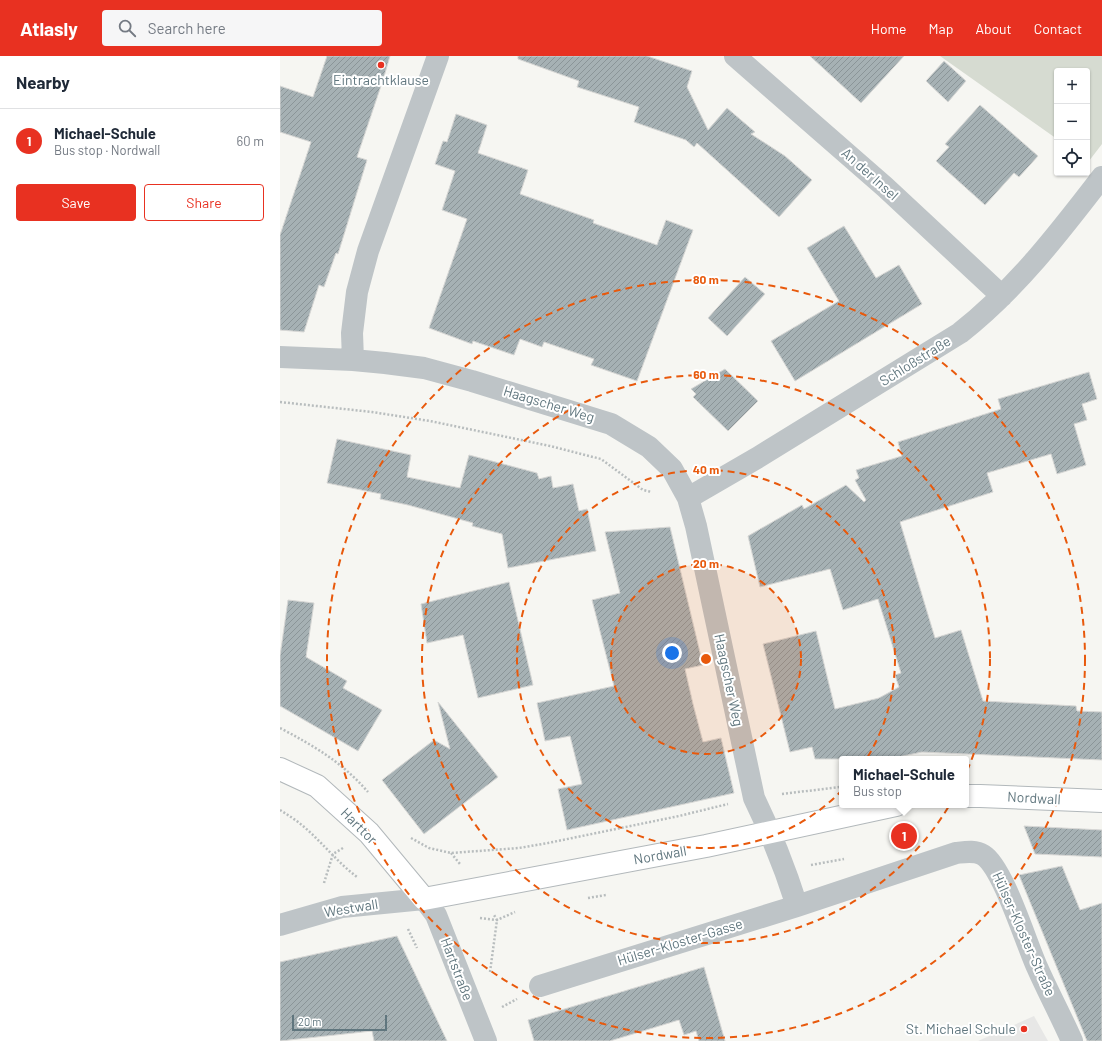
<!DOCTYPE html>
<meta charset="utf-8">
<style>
body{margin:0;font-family:Barlow,sans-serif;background:#f6f6f7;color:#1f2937}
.controls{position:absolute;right:12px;top:12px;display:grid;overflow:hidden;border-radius:4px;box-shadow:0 1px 3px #0004}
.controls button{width:36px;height:36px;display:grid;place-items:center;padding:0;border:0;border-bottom:1px solid #e0e1e3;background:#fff;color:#1f2937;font:20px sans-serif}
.scale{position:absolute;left:12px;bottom:10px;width:95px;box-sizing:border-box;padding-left:4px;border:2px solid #60767e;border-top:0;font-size:11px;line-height:14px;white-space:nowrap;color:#60767e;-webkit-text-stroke:3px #fff;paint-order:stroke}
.you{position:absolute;left:392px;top:597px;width:14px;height:14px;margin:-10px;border:3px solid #fff;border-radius:50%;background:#1a73e8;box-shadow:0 0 0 6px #1a73e833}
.badge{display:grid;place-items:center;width:26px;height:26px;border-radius:50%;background:#e83121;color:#fff;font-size:13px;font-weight:700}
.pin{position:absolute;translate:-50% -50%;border:2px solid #fff;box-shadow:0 1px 4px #0006}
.popup{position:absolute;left:559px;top:700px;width:130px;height:52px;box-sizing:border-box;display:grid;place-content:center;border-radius:4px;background:#fff;filter:drop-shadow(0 1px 3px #0005);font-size:13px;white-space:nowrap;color:#747a83}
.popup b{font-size:15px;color:#1f2937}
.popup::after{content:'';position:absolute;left:50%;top:100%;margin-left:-8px;border:8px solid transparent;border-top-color:#fff}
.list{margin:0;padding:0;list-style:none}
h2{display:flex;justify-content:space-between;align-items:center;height:52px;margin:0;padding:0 16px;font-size:17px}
h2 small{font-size:13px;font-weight:400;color:#747a83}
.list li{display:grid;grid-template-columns:26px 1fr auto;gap:12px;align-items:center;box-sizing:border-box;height:64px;padding:0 16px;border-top:1px solid #e0e1e3}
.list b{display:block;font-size:15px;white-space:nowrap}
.list p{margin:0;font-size:13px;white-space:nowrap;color:#747a83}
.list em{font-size:13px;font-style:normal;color:#747a83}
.actions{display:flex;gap:8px;padding:12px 16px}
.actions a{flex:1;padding:9px 0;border:1px solid #e83121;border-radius:4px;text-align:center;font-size:14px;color:#e83121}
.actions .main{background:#e83121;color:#fff}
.icon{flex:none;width:22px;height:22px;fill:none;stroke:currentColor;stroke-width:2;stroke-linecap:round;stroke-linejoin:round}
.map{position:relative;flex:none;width:822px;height:985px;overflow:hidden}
header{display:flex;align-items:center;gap:24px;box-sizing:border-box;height:56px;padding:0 20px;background:#e83121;color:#fff}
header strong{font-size:19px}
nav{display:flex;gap:22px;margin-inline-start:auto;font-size:14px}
.search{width:280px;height:36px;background:#f6f6f7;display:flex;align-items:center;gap:10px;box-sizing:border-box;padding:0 14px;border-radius:4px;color:#747a83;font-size:15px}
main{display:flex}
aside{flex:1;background:#fff}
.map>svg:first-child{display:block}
.built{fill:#e7e7e6}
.garden{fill:#d6dbd1}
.building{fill:url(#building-hatch);stroke:#d7d7d5}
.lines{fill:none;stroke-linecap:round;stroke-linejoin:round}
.primary-casing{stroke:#b2b8bb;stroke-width:24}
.path{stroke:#b8bdbe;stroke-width:2.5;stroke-dasharray:2 2;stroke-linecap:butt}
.street{stroke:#bec4c7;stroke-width:22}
.primary{stroke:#fff;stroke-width:22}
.ring{fill:none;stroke:#e8590c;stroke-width:2;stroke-dasharray:7 5}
.poi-dot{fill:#e83121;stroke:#fff;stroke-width:1.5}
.labels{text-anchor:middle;stroke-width:4;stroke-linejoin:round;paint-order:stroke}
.poi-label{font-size:14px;fill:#60767e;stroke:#fff}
.street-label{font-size:14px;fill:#60767e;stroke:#fff}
.centre{fill:#e8590c;stroke:#fff;stroke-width:2}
.ring-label{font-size:12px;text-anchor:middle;font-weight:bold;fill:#e8590c;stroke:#fff;stroke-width:4;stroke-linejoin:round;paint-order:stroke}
</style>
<header>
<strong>Atlasly</strong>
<div class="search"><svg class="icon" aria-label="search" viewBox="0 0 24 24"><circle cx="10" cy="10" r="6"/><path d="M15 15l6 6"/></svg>Search here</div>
<nav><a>Home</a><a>Map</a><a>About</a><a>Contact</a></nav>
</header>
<main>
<aside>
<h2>Nearby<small></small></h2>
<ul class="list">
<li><span class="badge">1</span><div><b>Michael-Schule</b><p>Bus stop · Nordwall</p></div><em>60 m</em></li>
</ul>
<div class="actions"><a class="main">Save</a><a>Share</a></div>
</aside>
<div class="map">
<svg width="822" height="985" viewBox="0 0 822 985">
<defs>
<pattern id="building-hatch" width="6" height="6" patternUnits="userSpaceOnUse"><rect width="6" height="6" fill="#a6b1b4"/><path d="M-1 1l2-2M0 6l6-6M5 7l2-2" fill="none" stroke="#8b9598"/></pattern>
</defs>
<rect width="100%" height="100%" fill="#f6f6f2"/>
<path class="built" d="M754 960 768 985H698Z"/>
<path class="garden" d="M660 0H822V88L809 105 807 104V15H777V83Z"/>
<path class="building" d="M47 0H110L103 24 77 101 87 104 58 198 56 197 44 231 39 229 24 276 0 274V179L31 86 0 76V30L33 41Z
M238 0H367L412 15 407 31 428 74 447 52 475 76 471 78 505 100 532 124 499 161 417 87 414 91 406 84 354 66 359 51 297 31 299 25 238 3Z
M530 0H624L581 47Z
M664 5 686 25 668 46 646 25Z
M700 49 758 100 739 121 734 117 705 149 656 105 669 91 665 88Z
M176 58 207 69 198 97 248 114 240 138 314 164 313 167 377 189 386 164 413 174 357 325 311 309 314 303 264 286 262 291 240 283 234 299 193 285 192 288 149 272 187 163 162 154 175 115 155 108 163 85 167 86Z
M564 170 596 222 619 209 642 248 515 325 491 285 559 245 527 192Z
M465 221 485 238 447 280 428 262Z
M445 313 478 345 448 375 413 341 416 338 411 333Z
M809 316 817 343 802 348 807 364 794 368 806 409 777 418 771 398 707 417 713 436 620 466 655 582 681 574 703 645 796 650 797 655 822 656V704L642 696 608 703H535L532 691 510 696 483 588 536 575 555 653 599 642 619 631 615 619 621 617 598 543 563 554 550 513 480 531 468 480 522 449 524 453 566 429 584 446 586 444 575 424 579 422 576 414 622 400 618 386 721 353 718 343Z
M57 383 131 399 127 421 180 432 189 399 257 417 259 423 271 420 273 432 293 428 299 455 307 453 316 495 228 512 222 478 192 470 193 467 128 449 100 443 101 438 47 427Z
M390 471 423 609 405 613 413 648 423 686 441 682 454 737 287 774 278 733 302 728 290 680 265 685 257 647 334 630 312 544 340 537 325 476Z
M229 526 253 629 198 642 183 579 147 587 141 548Z
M8 544 34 547 26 601 67 625 63 632 102 654 78 695 0 650V600Z
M158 646 218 721 144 778 102 724 154 684 170 693Z
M744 770 822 774V801L755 798Z
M782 810 800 854 822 847V985H807L739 819Z
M117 880 167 985H94L92 975 0 985V906Z
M424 911 445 985H419L416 975 404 979 399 964 330 985H254L248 964Z"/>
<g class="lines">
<defs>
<path id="primary" d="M0 713 37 730 89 777 144 843 426 790 616 749
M686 740H700L822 745"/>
</defs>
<use href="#primary" class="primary-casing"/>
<path class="path" d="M0 346 92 356 150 365 270 390 321 403 363 434 372 436
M0 672C34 690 62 706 88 736
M502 738 560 731
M0 754C8 759 16 764 23 770 42 786 57 806 77 821
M131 782 149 792 171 797 239 792 268 787 399 760 448 748
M171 797 180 808
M531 809 564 803
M44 827 53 798 63 792
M308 842 326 839
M200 862 217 864 235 856
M128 873 137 892
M210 916 217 864 214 859
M222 951 237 943"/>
<path class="street" d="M455 0 605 131 722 240
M0 301 73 304 105 307 144 312 192 325 331 368 369 391 392 413 408 442 416 470 474 742C491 777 505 812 517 850
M73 304 72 277 77 236 88 195 158 0
M408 442 477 402 680 277C736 233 779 177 822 121
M0 869 62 851 144 843 156 859 206 985
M260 930 517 850 676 797C685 796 695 794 703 799 723 811 746 887 757 911 768 936 781 960 792 985"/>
<use href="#primary" class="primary"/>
</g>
<circle cx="426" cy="603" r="95" fill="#e8590c" fill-opacity=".12"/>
<g class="ring">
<circle cx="426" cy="603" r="95"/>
<circle cx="426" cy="603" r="189"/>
<circle cx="426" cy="603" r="284"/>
<circle cx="426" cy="603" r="379"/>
</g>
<g class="poi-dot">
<circle cx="101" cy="9" r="4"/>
<circle cx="744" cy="973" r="4"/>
</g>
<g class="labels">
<g class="poi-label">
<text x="101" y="29">Eintrachtklause</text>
<text x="736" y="978" text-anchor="end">St. Michael Schule</text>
</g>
<g class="street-label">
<text transform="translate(590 118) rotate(42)" y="5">An der Insel</text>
<text transform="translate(635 305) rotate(-32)" y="5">Schloßstraße</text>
<text transform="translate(269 348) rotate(17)" y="5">Haagscher Weg</text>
<text transform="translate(449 624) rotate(78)" y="5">Haagscher Weg</text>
<text transform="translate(754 742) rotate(3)" y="5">Nordwall</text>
<text transform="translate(79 770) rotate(45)" y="5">Harttor</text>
<text transform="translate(380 799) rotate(-10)" y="5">Nordwall</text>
<text transform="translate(71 852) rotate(-9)" y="5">Westwall</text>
<text transform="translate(744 878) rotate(66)" y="5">Hülser-Kloster-Straße</text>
<text transform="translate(400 886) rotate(-17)" y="5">Hülser-Kloster-Gasse</text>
<text transform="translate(177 913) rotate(69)" y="5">Hartstraße</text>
</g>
</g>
<circle cx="426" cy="603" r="6" class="centre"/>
<g class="ring-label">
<text x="426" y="228">80 m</text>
<text x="426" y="323">60 m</text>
<text x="426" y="418">40 m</text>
<text x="426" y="512">20 m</text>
</g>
</svg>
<div class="controls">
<button>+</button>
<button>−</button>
<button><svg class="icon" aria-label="locate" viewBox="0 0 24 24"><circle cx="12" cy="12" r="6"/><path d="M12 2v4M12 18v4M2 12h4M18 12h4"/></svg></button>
</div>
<div class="scale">20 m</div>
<div class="you"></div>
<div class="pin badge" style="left:624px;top:780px">1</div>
<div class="popup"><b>Michael-Schule</b>Bus stop</div>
</div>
</main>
